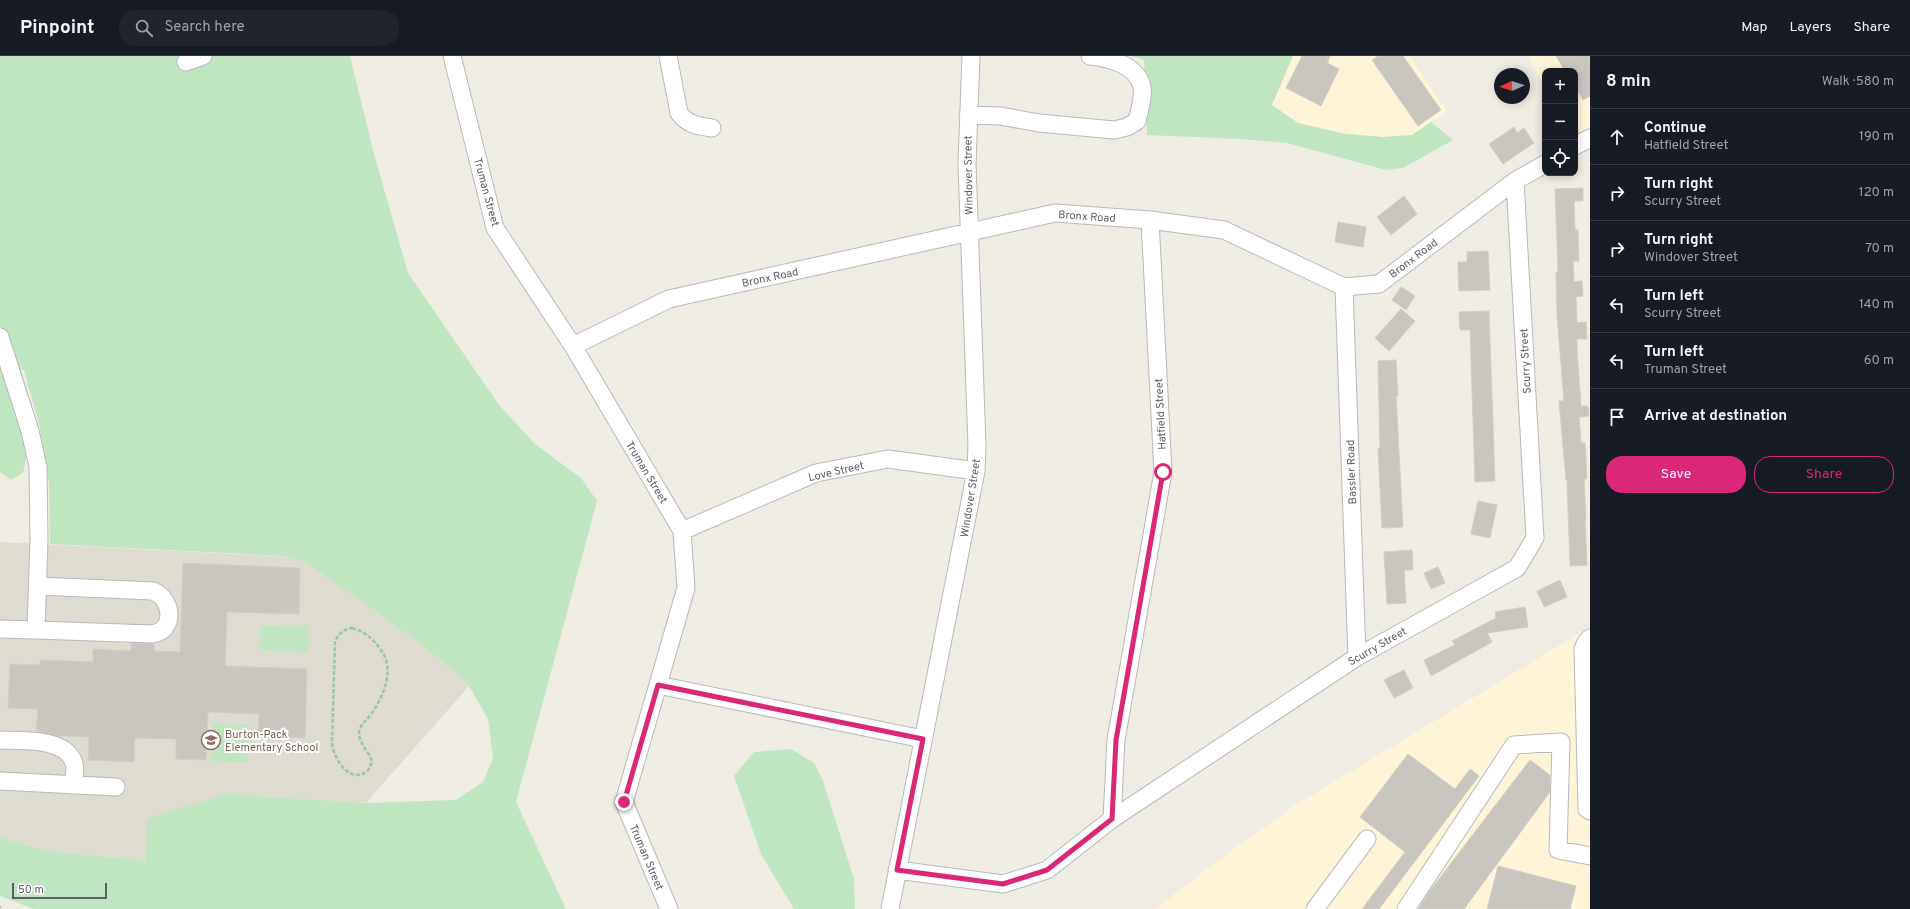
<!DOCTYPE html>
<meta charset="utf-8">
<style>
body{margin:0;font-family:Overpass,sans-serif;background:#20242c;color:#f1f3f6}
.controls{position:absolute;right:12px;top:12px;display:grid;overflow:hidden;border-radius:8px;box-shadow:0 2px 10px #0003}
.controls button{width:36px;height:36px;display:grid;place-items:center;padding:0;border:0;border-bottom:1px solid #363941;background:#171b24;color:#f1f3f6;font:20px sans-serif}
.compass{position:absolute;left:1494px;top:12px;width:36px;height:36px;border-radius:50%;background:#171b24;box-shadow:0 2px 10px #0003;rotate:267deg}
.scale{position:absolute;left:12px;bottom:10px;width:95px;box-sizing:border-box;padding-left:4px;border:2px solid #5b5f64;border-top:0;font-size:11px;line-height:14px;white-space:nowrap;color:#5b5f64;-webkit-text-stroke:3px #fff;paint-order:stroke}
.stop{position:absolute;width:12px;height:12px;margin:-9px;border:3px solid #db2777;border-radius:50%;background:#fff}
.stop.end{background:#db2777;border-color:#fff;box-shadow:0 1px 4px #0008}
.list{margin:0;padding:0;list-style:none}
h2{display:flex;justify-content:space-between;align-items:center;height:52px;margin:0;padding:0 16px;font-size:17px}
h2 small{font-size:13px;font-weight:400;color:#9ea1a6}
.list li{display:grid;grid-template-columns:26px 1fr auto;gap:12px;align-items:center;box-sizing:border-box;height:56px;padding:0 16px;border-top:1px solid #363941}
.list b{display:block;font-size:15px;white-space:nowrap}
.list p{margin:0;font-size:13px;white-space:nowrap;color:#9ea1a6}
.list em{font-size:13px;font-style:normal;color:#9ea1a6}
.actions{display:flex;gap:8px;padding:12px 16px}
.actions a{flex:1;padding:9px 0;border:1px solid #db2777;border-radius:16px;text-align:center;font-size:14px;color:#db2777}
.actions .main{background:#db2777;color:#fff}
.icon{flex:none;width:22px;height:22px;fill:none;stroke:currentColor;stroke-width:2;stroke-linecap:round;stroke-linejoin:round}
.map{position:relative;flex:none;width:1590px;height:853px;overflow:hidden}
header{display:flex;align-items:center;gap:24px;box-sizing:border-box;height:56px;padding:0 20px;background:#171b24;border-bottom:1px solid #363941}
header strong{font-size:19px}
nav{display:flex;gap:22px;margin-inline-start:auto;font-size:14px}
.search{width:280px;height:36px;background:#20242c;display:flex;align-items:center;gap:10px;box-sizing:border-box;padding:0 14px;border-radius:16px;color:#9ea1a6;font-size:15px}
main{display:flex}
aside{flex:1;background:#171b24}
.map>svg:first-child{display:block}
.commercial{fill:#fef5d8}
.education{fill:#dedbd1}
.green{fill:#bfe6c0}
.building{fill:#c9c6c0;stroke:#d3cec1}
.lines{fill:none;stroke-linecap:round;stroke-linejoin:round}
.minor-casing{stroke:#b6b9bd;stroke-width:19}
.path{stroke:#98c7a6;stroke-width:2.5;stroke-dasharray:4 2;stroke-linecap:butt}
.minor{stroke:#fff;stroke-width:17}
.rail{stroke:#b4b5b5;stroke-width:3;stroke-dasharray:1 5;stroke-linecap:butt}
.route{stroke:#db2777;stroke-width:5}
.labels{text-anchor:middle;stroke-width:4;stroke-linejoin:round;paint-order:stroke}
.street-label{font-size:11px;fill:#5b5f64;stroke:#fff}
.education-label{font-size:11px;fill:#785e54;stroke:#fff;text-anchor:start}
</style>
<header>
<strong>Pinpoint</strong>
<div class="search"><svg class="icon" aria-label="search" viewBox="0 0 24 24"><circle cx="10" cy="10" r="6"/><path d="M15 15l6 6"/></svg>Search here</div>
<nav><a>Map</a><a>Layers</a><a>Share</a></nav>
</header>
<main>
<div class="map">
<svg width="1590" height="853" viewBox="0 0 1590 853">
<rect width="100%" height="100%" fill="#eeece3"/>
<path class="commercial" d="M1293 0H1410L1447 55 1412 79 1383 81 1346 78 1298 67 1272 49Z
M1529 0H1590V92L1576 101 1575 15H1545V32Z
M1590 571V853H1155L1217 805 1297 748Z"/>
<path class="education" d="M0 486 294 501 304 505 421 588 449 611 469 630 366 747 227 738 146 805 42 794 0 781Z"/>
<path class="green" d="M0 0H350L374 98 408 217 499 349 535 388 581 422 597 445 516 746 566 853H34L0 840V781L42 794 146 805 147 763 227 738 366 747 456 744 483 726 493 702 488 663 469 630 449 611 421 588 304 505 283 500 50 488 49 426 39 368 24 314 1 307 27 398 23 417 11 424 0 416Z
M1132 0H1293L1272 49 1298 67 1346 78 1383 81 1412 79 1431 66 1453 84 1403 112 1386 114 1287 87 1241 83 1147 79 1144 4Z
M309 569 308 596 260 594 261 570Z
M213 668 249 669 247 706 211 705Z
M791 693 814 707 823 725 854 823 855 853H794L761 798 734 720 754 696Z"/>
<path class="building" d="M1302 0H1330L1327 7 1339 13 1321 50 1286 32Z
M1378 0H1403L1441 54 1418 70 1372 4Z
M1556 0H1590V40L1583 44 1575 31V15H1565Z
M1514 71 1517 77 1524 72 1534 87 1503 108 1489 88Z
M1583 132V145H1574L1575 174H1578L1579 205H1573L1574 226 1582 225 1583 240 1576 241 1577 267 1586 266 1587 283H1577V293L1581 350H1588L1589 360 1579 361 1581 387H1585L1587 423H1584L1586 464H1585L1587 509 1570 510 1567 424H1566L1559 345H1564L1557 259 1556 216 1558 215 1555 133Z
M1404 140 1417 158 1391 179 1377 161Z
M1338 166 1366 171 1363 191 1335 186Z
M1488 195 1490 234 1459 235 1458 206H1467V196Z
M1401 231 1415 240 1406 254 1392 244Z
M1401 253 1415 265 1389 295 1375 282Z
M1489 255 1495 425 1475 426 1470 274H1460L1459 256Z
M1396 304 1398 340H1396L1403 471 1382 472 1378 392H1380L1378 305Z
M1478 445 1497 449 1490 482 1471 478Z
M1412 494 1413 514H1404L1406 547 1387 548 1384 496Z
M183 507 300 512 299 558 227 556 225 610 307 613 305 682 258 680 259 658 208 656 206 704 176 703V683L135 682 134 706 88 704 89 681 59 680 36 675 38 653 8 652 10 608 40 609V604L93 606V593L131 595V587L154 588V595L180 596Z
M1438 511 1445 527 1431 533 1424 517Z
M1560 524 1567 541 1544 551 1537 535Z
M1525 551 1528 571 1487 577 1492 586 1431 620 1424 604 1455 589 1452 585 1496 562 1495 556Z
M1404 614 1413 632 1394 642 1384 624Z
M1408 698 1455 733 1470 713 1479 720 1379 853H1362L1405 796 1360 761Z
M1530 704 1550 719V736L1464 853H1418L1432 832Z
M1498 810 1576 830 1570 853H1487Z"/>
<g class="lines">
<defs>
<path id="minor" d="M452 0 495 172 573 290 682 475 686 532 624 746 669 853
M668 0 679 57C688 69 698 70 712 72
M186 6 203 0
M968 59 1000 60 1039 67 1114 74 1127 71 1137 65C1139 55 1144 42 1142 31 1137 9 1110 2 1090 0
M1575 90 1590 82
M1344 231 1357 601
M0 281 30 375 38 411 39 484 36 574 0 573
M573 290 669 243 1055 157 1150 164 1224 174 1344 231 1379 228 1515 125 1545 108
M682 475 816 417 888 403 976 415
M36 574 152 578C176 575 173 543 153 535L38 530
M1590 582 1586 586 1583 593 1587 753 1590 755
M658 629 923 683
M0 684C21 685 66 681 74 707 76 714 74 722 73 729
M0 725 116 731
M1112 763 1116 684 1163 416 1150 164
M897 814 1003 828 1047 814 1112 763 1357 601 1517 512 1535 482 1515 125
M890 853 976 415 977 390 967 108 971 0
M1315 853 1367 783
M1406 853 1514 689 1561 686 1558 794 1590 800"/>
</defs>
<use href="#minor" class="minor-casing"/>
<path class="path" d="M352 572C366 576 373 583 381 594 395 613 384 639 372 657 367 664 360 668 359 677 359 687 369 696 372 705L370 712C353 732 334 705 332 687L335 585C340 576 343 574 352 572Z"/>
<use href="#minor" class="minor"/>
<path class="rail" d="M0 851 4 853"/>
</g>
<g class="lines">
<path class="route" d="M624 746 658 629 923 683 897 814 1003 828 1047 814 1112 763 1116 684 1163 416"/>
</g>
<defs>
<symbol id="school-ring" viewBox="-11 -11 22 22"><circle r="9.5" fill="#fff" stroke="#8d6e63" stroke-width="1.5"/><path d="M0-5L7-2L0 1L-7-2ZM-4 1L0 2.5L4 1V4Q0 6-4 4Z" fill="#8d6e63"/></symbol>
</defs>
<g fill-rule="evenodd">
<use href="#school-ring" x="200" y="673" width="22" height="22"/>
</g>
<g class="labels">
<g class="street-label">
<text transform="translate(968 119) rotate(-91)" y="4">Windover Street</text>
<text transform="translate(487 136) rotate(75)" y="4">Truman Street</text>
<text transform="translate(1087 160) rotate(4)" y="4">Bronx Road</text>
<text transform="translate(1413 202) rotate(-37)" y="4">Bronx Road</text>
<text transform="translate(770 221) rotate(-12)" y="4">Bronx Road</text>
<text transform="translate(1525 305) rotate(-93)" y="4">Scurry Street</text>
<text transform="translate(1160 358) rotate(-93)" y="4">Hatfield Street</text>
<text transform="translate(836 415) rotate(-13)" y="4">Love Street</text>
<text transform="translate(647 416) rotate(59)" y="4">Truman Street</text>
<text transform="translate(1351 416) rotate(-92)" y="4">Bassler Road</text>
<text transform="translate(970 442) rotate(-81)" y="4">Windover Street</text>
<text transform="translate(1377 590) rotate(-30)" y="4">Scurry Street</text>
<text transform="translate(647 801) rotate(67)" y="4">Truman Street</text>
</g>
<g class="education-label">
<text x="225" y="682">Burton-Pack<tspan x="225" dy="13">Elementary School</tspan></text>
</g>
</g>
</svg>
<div class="controls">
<button>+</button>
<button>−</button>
<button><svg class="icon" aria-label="locate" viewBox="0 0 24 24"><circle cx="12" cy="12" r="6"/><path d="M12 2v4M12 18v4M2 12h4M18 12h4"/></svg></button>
</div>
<svg class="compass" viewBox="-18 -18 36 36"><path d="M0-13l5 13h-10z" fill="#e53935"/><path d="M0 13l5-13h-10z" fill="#9ea1a6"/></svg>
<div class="scale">50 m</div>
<div class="stop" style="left:1163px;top:416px"></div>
<div class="stop end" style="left:624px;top:746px"></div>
</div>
<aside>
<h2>8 min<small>Walk · 580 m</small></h2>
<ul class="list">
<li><svg class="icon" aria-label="ahead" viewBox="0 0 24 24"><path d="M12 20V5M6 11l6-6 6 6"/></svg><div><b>Continue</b><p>Hatfield Street</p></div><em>190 m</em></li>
<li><svg class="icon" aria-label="right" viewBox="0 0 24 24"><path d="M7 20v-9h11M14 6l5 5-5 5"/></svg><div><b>Turn right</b><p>Scurry Street</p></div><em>120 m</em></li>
<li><svg class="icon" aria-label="right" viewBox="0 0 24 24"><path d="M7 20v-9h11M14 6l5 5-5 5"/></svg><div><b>Turn right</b><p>Windover Street</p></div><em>70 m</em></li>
<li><svg class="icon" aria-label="left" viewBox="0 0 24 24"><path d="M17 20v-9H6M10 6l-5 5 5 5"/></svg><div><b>Turn left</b><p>Scurry Street</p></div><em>140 m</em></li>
<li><svg class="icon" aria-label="left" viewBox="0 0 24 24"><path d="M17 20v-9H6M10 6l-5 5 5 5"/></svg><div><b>Turn left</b><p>Truman Street</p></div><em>60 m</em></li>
<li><svg class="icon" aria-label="arrive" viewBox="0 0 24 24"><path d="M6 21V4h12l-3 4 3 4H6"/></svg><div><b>Arrive at destination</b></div></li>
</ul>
<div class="actions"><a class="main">Save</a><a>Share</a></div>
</aside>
</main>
